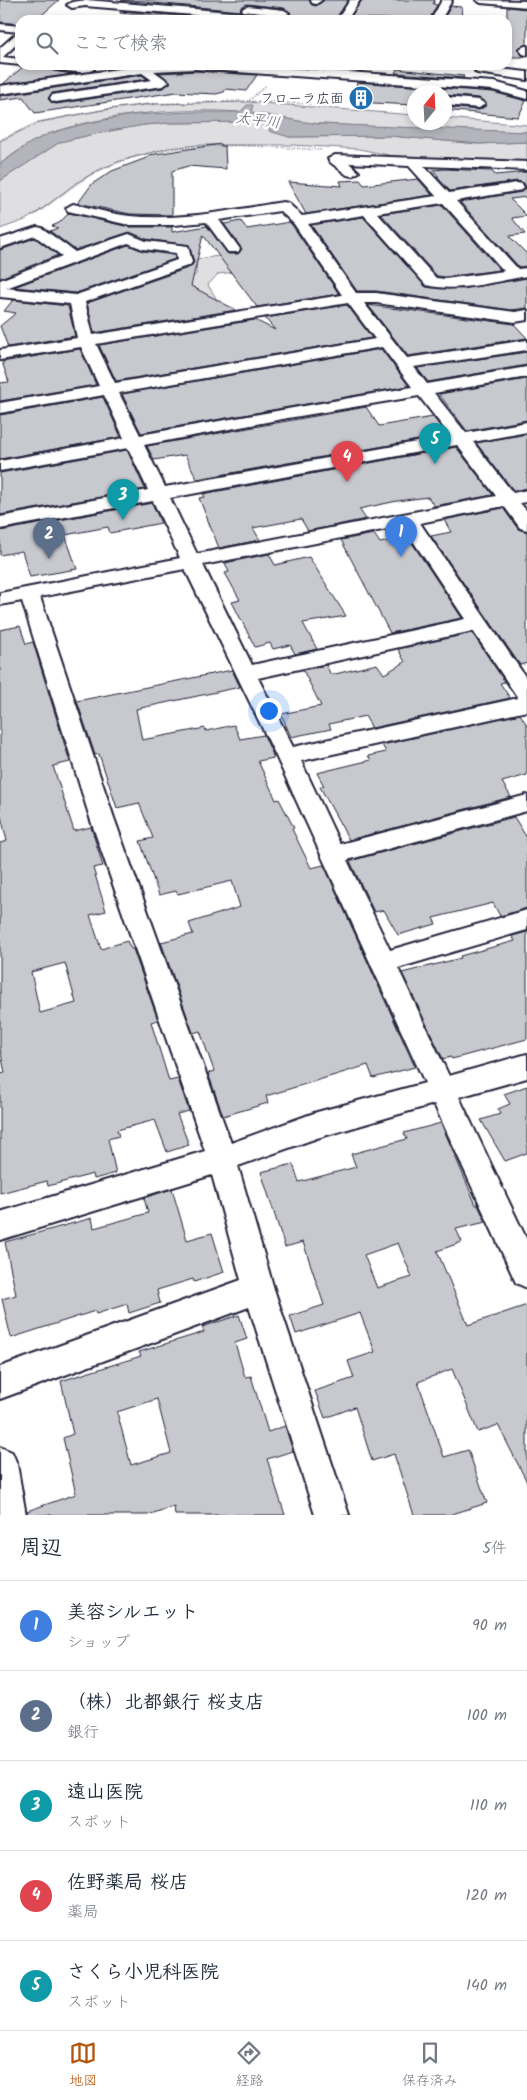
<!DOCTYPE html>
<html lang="ja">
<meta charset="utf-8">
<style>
body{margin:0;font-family:Kalam,"Klee One",sans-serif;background:#f6f6f7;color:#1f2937}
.compass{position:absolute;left:407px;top:85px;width:45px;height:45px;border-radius:50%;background:#fff;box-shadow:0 2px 8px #0003;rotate:18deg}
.you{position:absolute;left:268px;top:710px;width:18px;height:18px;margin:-12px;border:4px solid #fff;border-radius:50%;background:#1a73e8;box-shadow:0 0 0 8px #1a73e833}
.badge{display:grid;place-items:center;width:32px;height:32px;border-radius:50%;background:#b45309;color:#fff;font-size:16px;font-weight:700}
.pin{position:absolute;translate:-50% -41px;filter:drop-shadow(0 1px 2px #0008)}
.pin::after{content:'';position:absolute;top:26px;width:18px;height:15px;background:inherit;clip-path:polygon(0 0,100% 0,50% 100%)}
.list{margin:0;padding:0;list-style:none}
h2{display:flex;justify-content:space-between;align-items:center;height:65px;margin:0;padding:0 20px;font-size:21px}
h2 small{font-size:16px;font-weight:400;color:#747a83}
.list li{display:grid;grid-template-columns:32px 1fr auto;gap:15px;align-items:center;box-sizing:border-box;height:90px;padding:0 20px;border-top:1px solid #e0e1e3}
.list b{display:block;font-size:19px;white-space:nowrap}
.list p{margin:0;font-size:16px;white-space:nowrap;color:#747a83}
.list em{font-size:16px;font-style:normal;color:#747a83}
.icon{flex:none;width:28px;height:28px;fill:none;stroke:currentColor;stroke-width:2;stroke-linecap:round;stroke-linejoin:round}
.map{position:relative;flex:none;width:527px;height:1515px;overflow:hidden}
.search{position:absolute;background:#fff;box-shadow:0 2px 8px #0003;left:15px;right:15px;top:15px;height:55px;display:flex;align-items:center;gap:12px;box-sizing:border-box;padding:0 18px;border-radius:15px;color:#747a83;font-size:19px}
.sheet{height:515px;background:#fff}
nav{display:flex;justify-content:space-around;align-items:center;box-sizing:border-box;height:70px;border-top:1px solid #e0e1e3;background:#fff;font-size:14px;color:#747a83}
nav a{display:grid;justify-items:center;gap:2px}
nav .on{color:#b45309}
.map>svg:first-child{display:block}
.green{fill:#dfdfe2;stroke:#80808e}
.water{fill:#b4b4bc;stroke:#7a7a88}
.building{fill:#c8c8cf;stroke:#22223b;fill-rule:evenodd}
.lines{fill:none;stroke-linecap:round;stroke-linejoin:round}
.minor-casing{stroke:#22223b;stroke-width:4}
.path{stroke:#22223b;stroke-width:2;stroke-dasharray:0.5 2;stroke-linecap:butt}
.minor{fill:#fff;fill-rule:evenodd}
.labels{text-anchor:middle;stroke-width:5;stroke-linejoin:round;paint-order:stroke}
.far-poi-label{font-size:14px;fill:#22223b;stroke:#fff;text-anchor:end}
.far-water-label{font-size:15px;font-style:italic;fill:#5c5c6f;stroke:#fff}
</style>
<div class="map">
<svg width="527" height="1515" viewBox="0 0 527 1515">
<rect width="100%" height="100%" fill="#fff"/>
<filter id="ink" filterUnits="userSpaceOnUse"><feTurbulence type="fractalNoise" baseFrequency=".02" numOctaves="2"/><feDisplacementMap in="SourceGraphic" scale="10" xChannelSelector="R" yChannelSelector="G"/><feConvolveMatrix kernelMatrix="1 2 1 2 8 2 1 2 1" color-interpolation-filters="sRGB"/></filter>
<g filter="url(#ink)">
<path class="green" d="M248 102 414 115V122H444L445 118 527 125V132C459 130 390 128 322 124 298 123 275 115 251 113 187 107 109 112 49 134 31 141 15 153 0 164V141L40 122 102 110 151 104Z
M257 122 289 137 390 136 479 144 527 142V164L403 158 359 149 292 145H198L168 148 120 161 97 171 76 183 40 211 25 220 0 229V181L60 142 99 133 144 125 170 123Z
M226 255 235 272 218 274 208 285 219 303H155L191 279 196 274 197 259Z"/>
<path class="water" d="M247 105H253L251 113C274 116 296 121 319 124L527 132V142L479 144 390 136 289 137 269 131 270 129 267 125 257 122 170 123 144 125 99 133 60 142 0 181V164L30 143 48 134 83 124 132 115 189 112H240Z"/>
<path class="building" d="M0 0H59L36 20H20V24L0 22Z
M121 0H309L312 5 316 6 324 0H348L337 17H323V20H244L249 17 246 13 284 18 291 14 284 8 247 4 241 7V11Z
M362 0H435L433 4 437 5 429 20 350 18Z
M451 6 462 7 461 20H443Z
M507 7 527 9V44L517 49 522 55 526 57H507Z
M120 11 231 20H189L120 13Z
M25 65 44 67 54 71 73 74 3 84Z
M397 69 464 76 463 78 395 73Z
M196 71 257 75 246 91 226 89 224 92 216 94 176 92 35 113 23 97 0 100V96L142 75 147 79 52 93 48 99 52 103 56 104 163 88 171 82 159 73Z
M357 82 493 92 526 101 518 117 444 110V107L479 110 487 105 479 98 444 95V92H414V105L353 102Z
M221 144V146H225L226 169 188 166 172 171V215L130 214 78 203 92 184 112 171 149 157V155Z
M445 169 492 171 495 175 527 172V197L510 199 527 216 512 218 525 234 509 236 527 254V266L519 267 460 202 522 192 526 188 524 183 517 181 450 191 437 177H439L433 170Z
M418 179 432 195 306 214 288 182 342 186 340 181 360 180 364 185Z
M442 205 500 270 445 277 437 276 381 214Z
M69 213 129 227H172V232L207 226 228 254H238L242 249 224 224 241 221 247 229 290 222 339 294 257 307 203 235 191 286 236 310 94 333 87 303 191 267 194 262 189 245 146 239 130 232 75 250 50 231 58 228 52 226 59 223Z
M363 217 426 287 463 289 527 278V308L511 310 376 291H357L311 225Z
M35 238 58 255 0 278V250Z
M128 245 143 251 174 255 175 259 76 293 14 287Z
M13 300 68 306 75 336 8 347 0 326 16 313 4 311Z
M347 305 372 338 116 381 99 345 255 320 275 330 265 318Z
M368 305 514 324 527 338 408 356Z
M80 349 96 385 0 401V383L9 382 2 362Z
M381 349 409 386 141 433 122 394Z
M527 352V365L428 382 417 368Z
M527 379V420L467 431 439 394Z
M103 397 121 437 0 459V415Z
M366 407 379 426 433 417 447 435 197 479 185 455 154 460 147 446Z
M527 434V488L514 491 476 443Z
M456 447 493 495 434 506 428 497 397 501 359 509 366 519 308 531 301 519 253 528 260 540 219 548 199 498 205 497 203 494Z
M127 450 145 489 0 515V473Z
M152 503 161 523 110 533 108 527 65 535 77 569 30 577 22 551 0 555V531Z
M503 508 518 529 527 532V663L520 665 431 536 451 532 444 520Z
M374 534 380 543 408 537 462 618 390 633 341 540Z
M269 554 275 565 309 557 346 616 303 623 317 649 295 654 290 645 273 649 270 643 255 647 232 602 240 600 225 573 229 572 225 563Z
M20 626 26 644 33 642 70 762 53 766 74 831 91 827 103 866 93 868 106 911 90 915 101 949 127 941 131 949H133L158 1020 151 1022 169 1081 178 1079 189 1111 177 1114 189 1145 167 1152 155 1120 117 1130 119 1136 108 1139 116 1173 94 1179 93 1174 48 1186 47 1181 0 1193V1074L5 1073 0 1049V843L7 841 0 812V630ZM65 963 76 1003 40 1013 31 972Z
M472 633 505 682 500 683 510 698 372 728 365 716 329 724 331 729 291 737 281 714 321 706 303 670 326 665 331 675 377 664 384 674 405 662 398 649Z
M232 670 240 687 136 709 142 740 205 728 206 731 234 725 240 739 264 735 274 758 258 761 276 800 279 799 294 828 292 829 311 868 324 865 415 1067 373 1078 368 1065 266 1096 268 1103 223 1116 208 1073 214 1071 200 1031 193 1033 161 942 193 934 189 923 240 907 232 881 178 894 176 891 159 895 140 841 153 838 139 803 117 808 99 754 95 755 77 701Z
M520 714 527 725V775L502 782 511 797 349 840 320 787 324 786 317 773 371 760 368 756 386 752 382 745Z
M514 817 527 838V908L500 916 493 903 433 918 436 924 398 935 384 910 374 912 350 861Z
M527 932V1039L452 1059 451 1057 443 1059 402 973 461 958 460 956 515 941 512 936Z
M527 1086V1153L505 1161 481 1120 500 1114 498 1109 510 1104 504 1094Z
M441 1123 476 1205H478L486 1222 456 1229 462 1242 437 1251 468 1325 527 1305V1482L498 1425 478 1432 452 1369 418 1382 444 1457 468 1450 487 1503 449 1515H414L394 1454 372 1461 355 1407 325 1418 315 1391 354 1378 348 1361 375 1352 360 1313 296 1334 290 1316 324 1305 303 1242 285 1247 261 1172 293 1164 299 1182 356 1167 351 1154 407 1139 404 1133ZM398 1243 412 1277 377 1288 364 1255Z
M172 1189 187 1240 212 1233 224 1272 194 1282 193 1279 157 1290 160 1303 129 1313 127 1304 96 1314 95 1311 11 1338 2 1299 16 1295 5 1242 92 1218 94 1228 148 1213 144 1198Z
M239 1315 247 1339 235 1343 245 1377 251 1376 268 1432 285 1426 293 1451 267 1459 285 1515H175L174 1506 148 1515H28L27 1511 76 1494 63 1438 73 1434 61 1381 141 1356 139 1352 204 1332 202 1327ZM157 1399 171 1453 131 1465 117 1412Z"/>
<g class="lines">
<defs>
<path id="minor" d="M87 0 242 13 247 16 242 19 85 6 72 8 67 5 72 2Z
M311 0H322L316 4 312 3Z
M350 0H360L347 20H337Z
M442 0H452L441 20H431Z
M476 0 527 1V7L481 3Z
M247 6 284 10 289 13 284 16 243 11 242 9Z
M0 24 20 26V41L3 57 20 59V65H22H20L0 63V48L18 32 0 30Z
M525 46H527V55L523 54 519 49Z
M45 65 92 67 94 69C88 75 51 71 45 65Z
M146 65H246L494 82 527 91V99L493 90 196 69 154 71 169 82 163 86 56 102 52 101 50 98 52 95 152 80 142 73 0 94V86Z
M481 67 527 72V80L477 73 475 71 477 69Z
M444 97 479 100 485 104 479 108 444 105Z
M335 155 527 162V170L424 166 449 193 517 183 522 184 524 187 522 190 456 201 518 269 527 268V276C496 281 456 293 426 285L364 215 308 224 356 293H376L515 312 527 310V320L515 322 376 303H364L407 358 527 340V350L414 367 427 384 527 367V377L434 393 466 433 527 422V432L473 442 513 493 527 490V502L520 503 527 511V530L520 528 504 506 420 523 527 679V711L301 761 340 844 527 795V811L347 860 390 950 527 910V930L398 968 449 1076 527 1054V1078L459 1097 527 1240V1288L516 1283 434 1104 317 1138 238 1166 274 1289 349 1515H315L249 1307 0 1399V1367L241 1280 212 1175 0 1240V1212L205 1151 90 818 22 601 0 605V593L180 558 153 501 0 529V517L148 490 128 448 0 471V461L124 438 104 395 0 413V403L99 386 81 347 0 360V350L77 338 70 304 0 297V280L62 256 35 236 0 248V239L37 227 42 228 75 252 129 234 146 241 188 246 192 262 190 265 85 302 93 335 342 295 294 224 280 211 219 220 240 249 238 252H228L206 222 174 225H129L68 211 66 208 73 204C92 208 110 214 130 216 181 221 232 210 283 202L288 203 302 216 436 196 409 166 349 163 359 172 352 176 347 175 330 162 328 159ZM443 203 504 271 445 279 436 278 377 213ZM128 243 143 249 176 253 177 260 76 295 6 288ZM348 303 375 339 115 383 96 344ZM382 347 412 387 140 435 119 393ZM419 396 450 436 165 487 144 445 288 418ZM457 445 496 496 197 554 170 498ZM403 526 465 619 252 665 203 565ZM185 569 276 756 425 1083 317 1112 231 1143 114 818 40 597ZM473 631 518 698 293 747 258 678Z
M0 1447 12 1452 17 1464 26 1515H0Z"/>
</defs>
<use href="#minor" class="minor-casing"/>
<path class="path" d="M308 20 310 18 328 20
M265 86 249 101 310 104
M0 140 39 122 102 110 151 104 249 101
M32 216C54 202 74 183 98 171 168 137 247 145 322 150"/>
<use href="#minor" class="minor"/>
</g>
</g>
<defs>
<symbol id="building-disc" viewBox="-11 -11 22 22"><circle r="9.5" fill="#1f6fb2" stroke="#fff"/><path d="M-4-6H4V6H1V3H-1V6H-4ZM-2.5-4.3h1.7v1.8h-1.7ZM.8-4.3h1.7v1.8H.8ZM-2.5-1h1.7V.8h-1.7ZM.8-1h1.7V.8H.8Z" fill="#fff"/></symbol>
</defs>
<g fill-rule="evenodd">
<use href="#building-disc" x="347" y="84" width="28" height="28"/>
</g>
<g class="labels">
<g class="far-poi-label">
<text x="344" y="103">フローラ広面</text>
</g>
<g class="far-water-label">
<text transform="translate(258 120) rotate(7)" y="5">太平川</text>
</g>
</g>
</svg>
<svg class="compass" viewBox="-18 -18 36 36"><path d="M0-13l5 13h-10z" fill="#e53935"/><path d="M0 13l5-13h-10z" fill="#747a83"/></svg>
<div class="you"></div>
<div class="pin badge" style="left:401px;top:557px;background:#3f7fe0">1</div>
<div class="pin badge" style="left:49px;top:559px;background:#5c6f8a">2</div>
<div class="pin badge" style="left:123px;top:520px;background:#0f9aa8">3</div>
<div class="pin badge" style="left:347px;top:482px;background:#e0444e">4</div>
<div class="pin badge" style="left:435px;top:464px;background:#0f9aa8">5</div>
<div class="search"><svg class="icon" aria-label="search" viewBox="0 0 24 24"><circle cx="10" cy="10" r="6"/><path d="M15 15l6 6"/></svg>ここで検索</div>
</div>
<section class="sheet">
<h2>周辺<small>5件</small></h2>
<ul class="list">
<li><span class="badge" style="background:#3f7fe0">1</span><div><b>美容シルエット</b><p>ショップ</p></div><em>90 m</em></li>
<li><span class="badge" style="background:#5c6f8a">2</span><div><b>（株）北都銀行 桜支店</b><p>銀行</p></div><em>100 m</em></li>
<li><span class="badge" style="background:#0f9aa8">3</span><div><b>遠山医院</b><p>スポット</p></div><em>110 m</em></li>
<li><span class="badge" style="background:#e0444e">4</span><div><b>佐野薬局 桜店</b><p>薬局</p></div><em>120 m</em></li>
<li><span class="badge" style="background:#0f9aa8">5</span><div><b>さくら小児科医院</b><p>スポット</p></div><em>140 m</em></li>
</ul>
</section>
<nav>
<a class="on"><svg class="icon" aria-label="map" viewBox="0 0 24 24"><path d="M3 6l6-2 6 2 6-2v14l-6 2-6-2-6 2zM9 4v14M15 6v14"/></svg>地図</a>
<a><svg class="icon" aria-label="directions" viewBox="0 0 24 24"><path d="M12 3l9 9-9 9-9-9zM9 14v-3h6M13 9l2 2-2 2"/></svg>経路</a>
<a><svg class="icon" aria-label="saved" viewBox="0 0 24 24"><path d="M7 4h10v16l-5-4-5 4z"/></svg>保存済み</a>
</nav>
